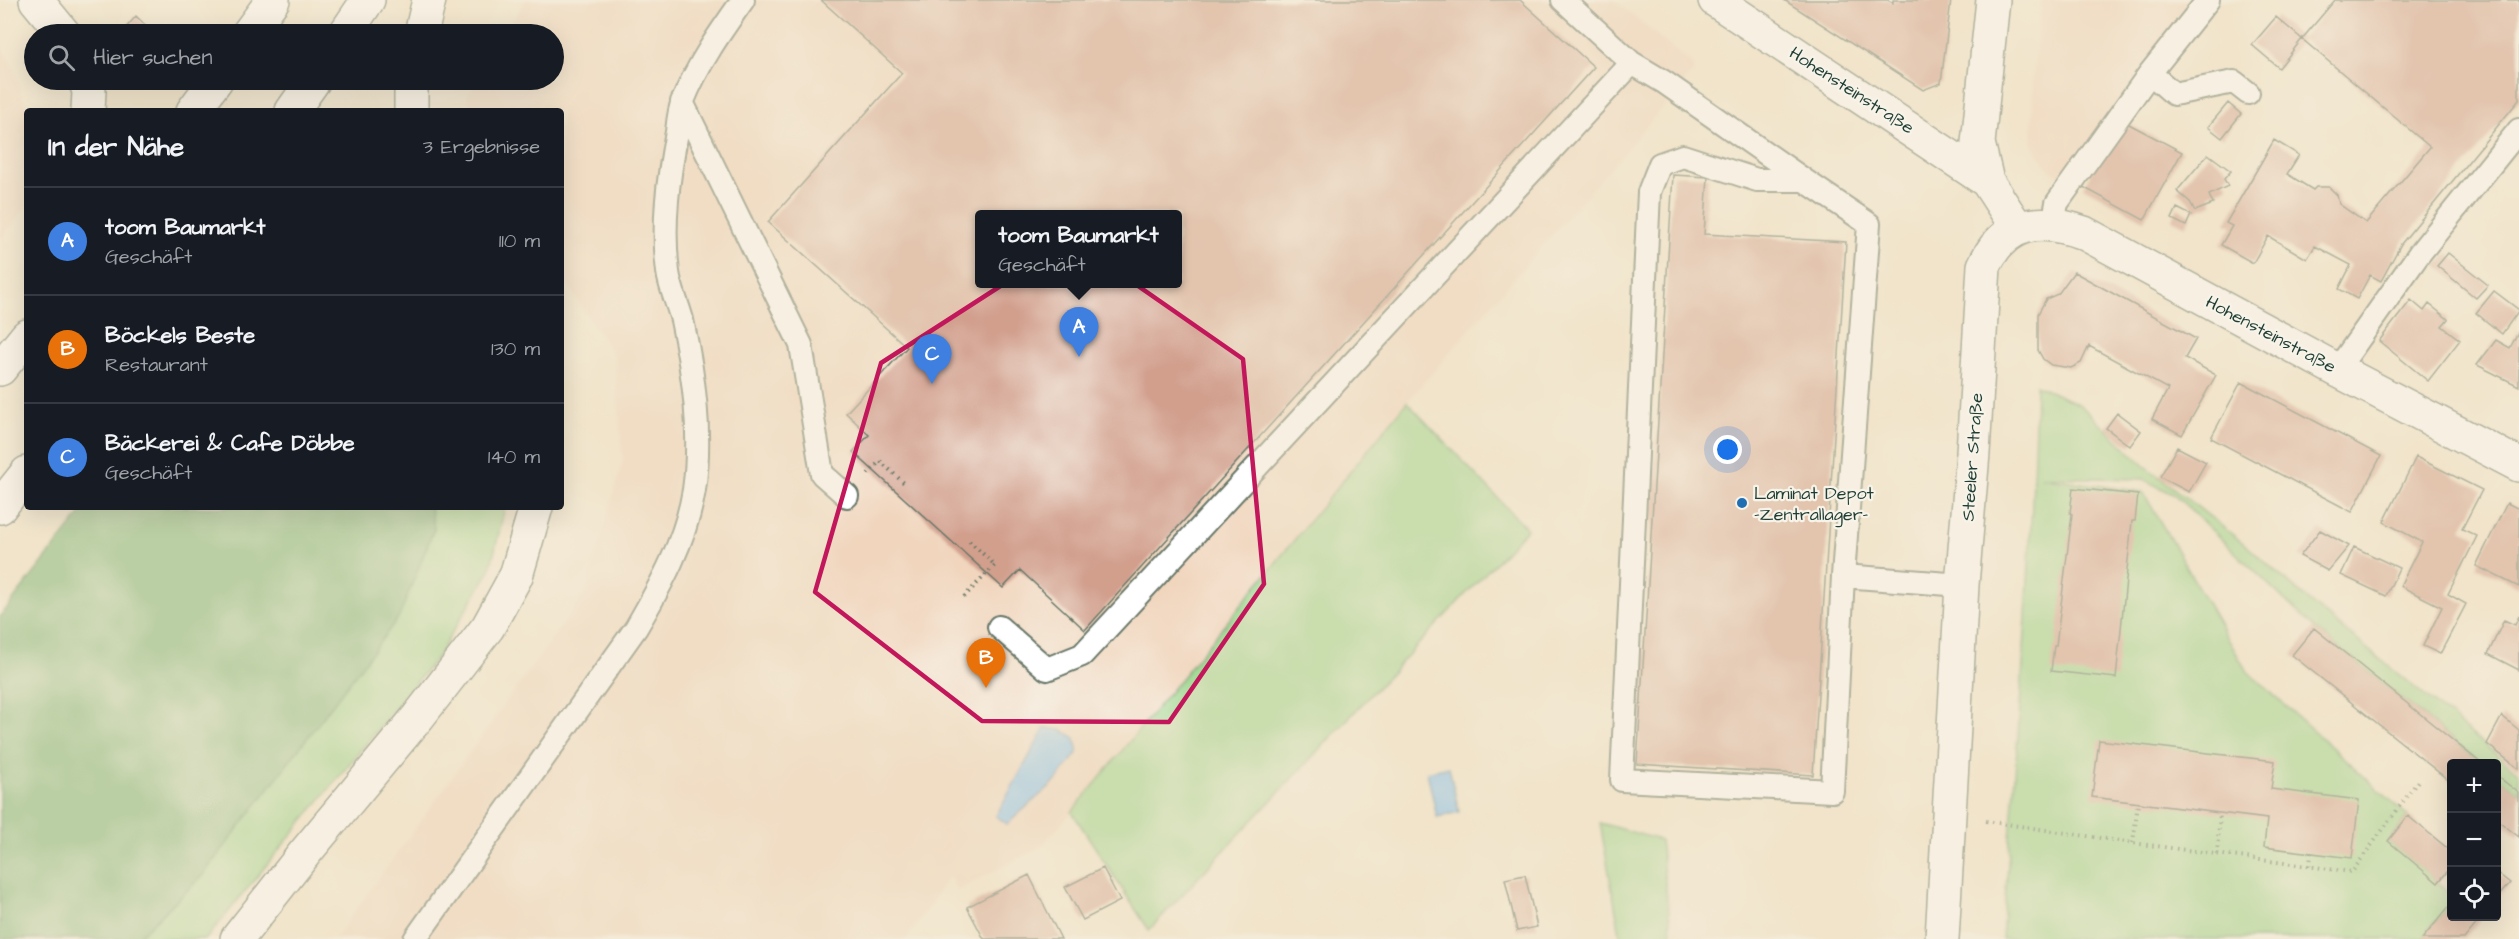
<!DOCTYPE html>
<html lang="de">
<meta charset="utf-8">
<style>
body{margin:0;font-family:"Architects Daughter",sans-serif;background:#20242c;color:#f1f3f6}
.controls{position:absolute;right:18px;bottom:18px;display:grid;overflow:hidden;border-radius:6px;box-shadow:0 6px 24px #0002}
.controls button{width:54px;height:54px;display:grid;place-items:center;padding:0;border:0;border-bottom:2px solid #363941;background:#171b24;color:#f1f3f6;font:30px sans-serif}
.you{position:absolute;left:1728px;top:450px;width:21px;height:21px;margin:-15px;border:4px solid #fff;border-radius:50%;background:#1a73e8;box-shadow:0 0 0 9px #1a73e833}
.badge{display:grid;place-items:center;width:39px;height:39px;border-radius:50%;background:#1f6fb2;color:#fff;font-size:20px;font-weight:700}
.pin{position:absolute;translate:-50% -50px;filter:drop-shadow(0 2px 3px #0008)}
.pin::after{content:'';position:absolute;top:32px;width:21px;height:18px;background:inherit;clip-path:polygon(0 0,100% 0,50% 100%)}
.popup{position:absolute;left:975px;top:210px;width:207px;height:78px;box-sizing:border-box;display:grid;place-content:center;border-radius:6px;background:#171b24;filter:drop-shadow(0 2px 4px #0005);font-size:20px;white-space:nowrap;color:#9ea1a6}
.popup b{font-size:22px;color:#f1f3f6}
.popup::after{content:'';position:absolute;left:50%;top:100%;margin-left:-12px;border:12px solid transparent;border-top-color:#171b24}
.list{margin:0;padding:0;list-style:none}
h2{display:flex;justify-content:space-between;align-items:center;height:78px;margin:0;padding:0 24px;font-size:26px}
h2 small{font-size:20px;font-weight:400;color:#9ea1a6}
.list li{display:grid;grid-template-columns:39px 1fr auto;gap:18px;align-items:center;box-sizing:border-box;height:108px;padding:0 24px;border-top:2px solid #363941}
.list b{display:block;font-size:22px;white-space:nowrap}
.list p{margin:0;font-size:20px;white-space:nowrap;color:#9ea1a6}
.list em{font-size:20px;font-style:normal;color:#9ea1a6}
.icon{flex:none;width:33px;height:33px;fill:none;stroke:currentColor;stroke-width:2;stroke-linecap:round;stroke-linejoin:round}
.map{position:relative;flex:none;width:2519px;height:939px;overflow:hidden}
.search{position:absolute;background:#171b24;box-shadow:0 6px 24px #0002;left:24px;top:24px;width:540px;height:66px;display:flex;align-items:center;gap:15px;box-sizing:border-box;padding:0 21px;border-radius:33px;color:#9ea1a6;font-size:22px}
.panel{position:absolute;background:#171b24;box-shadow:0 6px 24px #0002;left:24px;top:108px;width:540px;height:402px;border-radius:6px}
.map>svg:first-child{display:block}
.built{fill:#f1d5bd;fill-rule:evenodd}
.green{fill:#99d58a;stroke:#5c895f;stroke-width:1.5}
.forest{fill:#7ab676;stroke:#4c7a55;stroke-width:1.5}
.water{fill:#7dbef2;stroke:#4e7e93;stroke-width:1.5}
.building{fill:#d29f8d;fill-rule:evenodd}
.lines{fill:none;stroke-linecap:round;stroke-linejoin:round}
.service-casing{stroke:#687768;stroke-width:26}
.minor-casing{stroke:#687768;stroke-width:36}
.motorway-casing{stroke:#687768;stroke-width:36}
.path{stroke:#687768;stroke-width:4;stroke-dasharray:1.5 4.5;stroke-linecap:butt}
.service{stroke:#fff;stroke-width:22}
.minor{stroke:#fff;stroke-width:33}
.motorway{stroke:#fff;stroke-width:33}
.marked{fill:none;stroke:#c2185b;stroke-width:4.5;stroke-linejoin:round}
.poi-dot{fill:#1f6fb2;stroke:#f7f3e8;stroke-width:2}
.labels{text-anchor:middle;stroke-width:4.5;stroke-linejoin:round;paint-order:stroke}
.street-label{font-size:18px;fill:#1f3d34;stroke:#f7f3e8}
.poi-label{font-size:18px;fill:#1f3d34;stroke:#f7f3e8;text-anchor:start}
</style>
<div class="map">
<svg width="2519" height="939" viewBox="0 0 2519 939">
<rect width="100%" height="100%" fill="#f7f3e8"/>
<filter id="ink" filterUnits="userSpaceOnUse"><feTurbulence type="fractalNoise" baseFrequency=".0167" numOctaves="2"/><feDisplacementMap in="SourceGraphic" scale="12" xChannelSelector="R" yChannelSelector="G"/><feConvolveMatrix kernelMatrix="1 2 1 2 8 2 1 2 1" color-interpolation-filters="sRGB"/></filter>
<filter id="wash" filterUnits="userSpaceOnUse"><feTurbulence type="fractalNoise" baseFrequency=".008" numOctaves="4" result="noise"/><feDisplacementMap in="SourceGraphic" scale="24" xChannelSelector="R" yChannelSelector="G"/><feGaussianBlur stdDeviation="1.35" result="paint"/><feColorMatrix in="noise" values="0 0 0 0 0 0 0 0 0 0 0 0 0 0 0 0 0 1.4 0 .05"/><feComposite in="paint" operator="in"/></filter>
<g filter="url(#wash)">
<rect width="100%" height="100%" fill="#f1e4ca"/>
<path class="built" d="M526 0H1614L1694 66V71L1407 402 1072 812 1041 846 957 891 949 876 906 939H335L586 592 623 460 614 355 561 275V111H472L467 96 477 80H554V34H505ZM980 214H1178V284H980Z
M2042 0H2195L2063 175 2052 173 2032 145 2033 76Z
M0 46 13 67 27 111V206L0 240Z"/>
<path class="green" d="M2036 385 2080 405 2143 464 2247 546 2315 606 2519 773V793L2497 775 2496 764 2482 763 2314 628 2175 495 2143 479 2041 477 2143 492 2246 670 2408 816 2388 841 2451 893V903L2422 939H2002C2017 755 2032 570 2036 385Z
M1407 402 1527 529 1149 930 1072 812Z
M430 507H505L490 570 438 656 206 939H136L203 875 434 529Z
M1600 823 1660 840 1672 939H1621Z"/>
<path class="forest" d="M86 507H430L434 529 399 617 203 875 136 939H0V617Z"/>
<path class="water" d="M1045 728 1062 730 1075 738 1078 752 1056 781 1007 824 996 816Z
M1449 767 1459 812 1437 817 1427 772Z"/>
<g id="blocks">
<path class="building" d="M821 0H1520L1594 67 1085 630 1020 570 1003 588 853 452 869 435 846 413 907 347 768 222 902 73ZM980 214H1178V284H980Z
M1784 0H1888L1893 3V0H1951L1941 83 1923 90Z
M2335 0H2519V100L2401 244 2381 281 2370 275 2357 299 2339 289 2351 265 2315 246 2307 259 2268 236 2253 263 2221 245 2232 226 2226 223 2274 140 2299 155 2287 174 2313 190 2316 187H2329L2337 195 2339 204 2366 223 2430 147 2302 39 2279 68 2252 45 2276 17 2302 39Z
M136 16 147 27 140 34H131L125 29Z
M2228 103 2241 114 2222 138 2208 127Z
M2127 123 2182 152 2144 220 2083 187 2097 162Z
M2208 154 2231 171 2224 179 2228 186 2209 195 2213 204 2195 211 2190 202 2177 191Z
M1673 175 1708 177 1704 234 1846 242 1813 775 1637 764Z
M2177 208 2191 215 2186 226 2172 219Z
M2448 253 2488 285 2476 298 2437 266Z
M2074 272 2196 339 2185 358 2216 375 2182 435 2152 419 2168 389 2089 346 2081 363 2071 368 2051 365 2043 359 2038 350V314L2046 299 2058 294Z
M2494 291 2519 310 2502 334 2476 313Z
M2411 300 2424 311 2429 304 2448 319 2442 326 2460 340 2428 381 2379 341Z
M2519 330V386L2477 365 2496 340 2510 348Z
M2241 382 2381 456 2352 512 2211 438Z
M2117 413 2141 431 2130 446 2106 428Z
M2177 447 2206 462 2189 492 2160 477Z
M2416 457 2482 490 2462 529 2477 536 2448 594 2466 604 2440 654 2423 646 2442 607 2400 586 2422 542 2384 522Z
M2073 488 2138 495 2135 521H2132L2116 678 2051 671 2054 646H2056L2072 514 2070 513Z
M2507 503 2519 509V587L2476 566Z
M2320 530 2349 546 2328 571 2300 556Z
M2354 547 2399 568 2386 596 2341 575Z
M2519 616V670L2488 654 2504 620 2515 625Z
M2314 628 2482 764H2452V783L2292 655Z
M2502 716 2519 730V769L2487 744Z
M2099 740 2275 761 2271 789 2359 800 2352 858 2264 847 2267 819 2092 797Z
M2496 775 2519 793V837L2496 819Z
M2408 816 2452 852V866L2438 883 2388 841Z
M1103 868 1120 901 1083 920 1065 887Z
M2496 872 2510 883 2496 899Z
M1029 875 1061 939H984L967 907Z
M1525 875 1537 927 1517 931 1505 879Z
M2452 903V916H2483L2464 939H2422Z"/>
</g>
</g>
<g filter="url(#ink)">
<use href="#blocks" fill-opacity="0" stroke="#687768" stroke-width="1.5"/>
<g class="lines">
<defs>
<path id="service" d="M1632 63 1664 82 1804 180
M2150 73 2174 94 2234 82 2248 93
M682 102 801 345 822 474 847 496
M1683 156 1757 180H1804L1869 224 1843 576 1832 791 1622 780 1649 192 1660 164Z
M2053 224 2057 203 2150 73 2208 0
M2337 370 2419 254 2519 130
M1843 576 1962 585
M999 627 1047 669 1082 655 1632 63 1563 0
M415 939 636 628C661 585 686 540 694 490 702 433 694 376 682 320 678 304 670 288 668 272 662 225 668 178 677 132 678 122 679 110 683 101 697 65 721 31 743 0"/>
<path id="minor" d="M1715 0 1987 181
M1993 0 1978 143 1987 181 2018 229
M1942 939 1962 585 1973 453 1984 266C2005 220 2040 217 2084 233L2337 370 2519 465"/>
<path id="motorway" d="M36 0 64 34
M248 34 273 0
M345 34 368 0
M421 34 429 0
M85 80 89 91 88 111
M193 111 216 80
M292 111 314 80
M411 111V80
M0 369 27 336
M0 507 27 473
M237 939 304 854 418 717 488 627 516 576 536 507"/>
</defs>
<use href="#service" class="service-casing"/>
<use href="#minor" class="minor-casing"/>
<use href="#motorway" class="motorway-casing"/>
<path class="path" d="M868 474 880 461 904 483
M964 597 995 565 968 540
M1986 821 2133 843 2352 872 2418 781
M2133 843 2138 802
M2217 854 2220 813
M2310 866 2311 852"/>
<use href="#service" class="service"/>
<use href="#minor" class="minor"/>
<use href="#motorway" class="motorway"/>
</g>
</g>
<path d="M0 0H2519V939H0ZM1072 240 1243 359 1264 584 1169 722 982 721 815 592 881 363Z" fill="#f1e4ca" fill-opacity=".55" fill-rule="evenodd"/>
<path class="marked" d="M1072 240 1243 359 1264 584 1169 722 982 721 815 592 881 363Z"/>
<circle class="poi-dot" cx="1742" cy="503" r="6"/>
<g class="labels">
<g class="street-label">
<text transform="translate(1852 90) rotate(33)" y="6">Hohensteinstraße</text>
<text transform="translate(2271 334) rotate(28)" y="6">Hohensteinstraße</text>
<text transform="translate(1972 457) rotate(-86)" y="6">Steeler Straße</text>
</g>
<g class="poi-label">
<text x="1754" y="499">Laminat Depot<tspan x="1754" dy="21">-Zentrallager-</tspan></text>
</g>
</g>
</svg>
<div class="controls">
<button>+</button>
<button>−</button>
<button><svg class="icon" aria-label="locate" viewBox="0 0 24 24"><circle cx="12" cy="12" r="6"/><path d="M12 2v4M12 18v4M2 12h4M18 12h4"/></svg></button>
</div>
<div class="you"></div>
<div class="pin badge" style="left:1079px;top:357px;background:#3f7fe0">A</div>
<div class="popup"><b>toom Baumarkt</b>Geschäft</div>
<div class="pin badge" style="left:986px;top:688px;background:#e8710a">B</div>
<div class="pin badge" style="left:932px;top:384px;background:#3f7fe0">C</div>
<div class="search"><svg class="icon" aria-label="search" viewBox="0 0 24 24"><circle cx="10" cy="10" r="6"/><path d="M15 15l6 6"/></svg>Hier suchen</div>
<section class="panel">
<h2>In der Nähe<small>3 Ergebnisse</small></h2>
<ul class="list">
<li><span class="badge" style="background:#3f7fe0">A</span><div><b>toom Baumarkt</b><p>Geschäft</p></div><em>110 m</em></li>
<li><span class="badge" style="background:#e8710a">B</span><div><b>Böckels Beste</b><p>Restaurant</p></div><em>130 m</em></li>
<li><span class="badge" style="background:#3f7fe0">C</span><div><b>Bäckerei &amp; Cafe Döbbe</b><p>Geschäft</p></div><em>140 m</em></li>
</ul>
</section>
</div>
